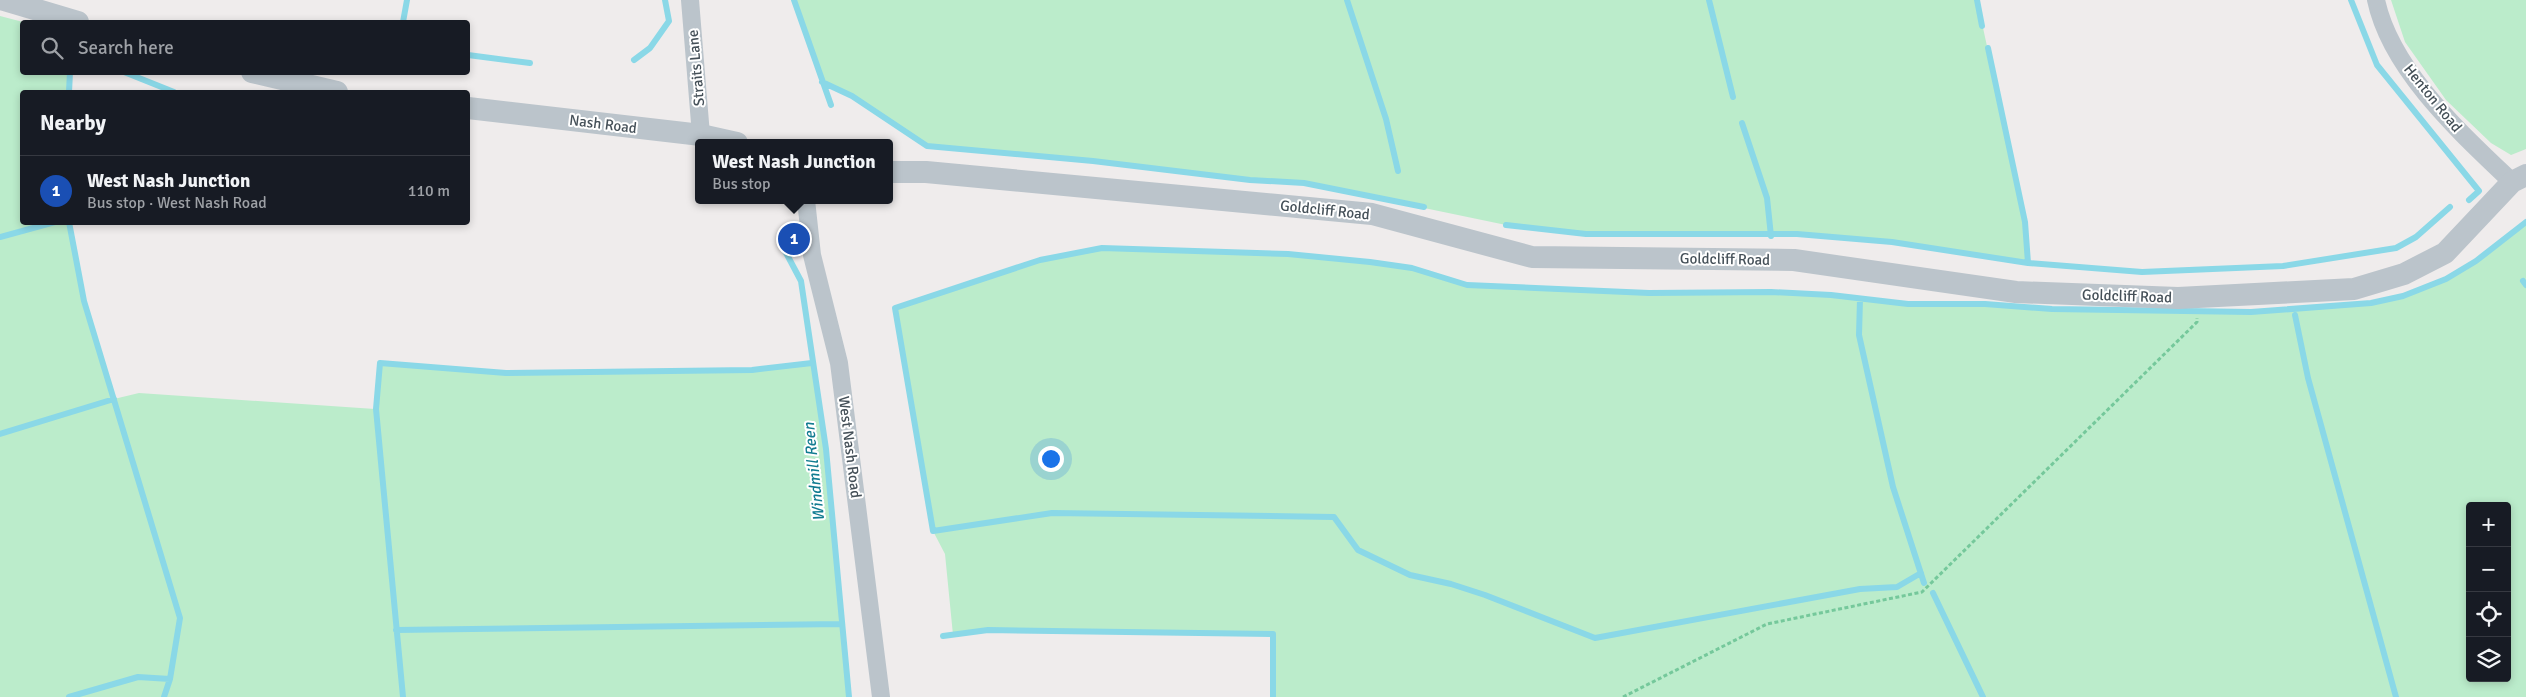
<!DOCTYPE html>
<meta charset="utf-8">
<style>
body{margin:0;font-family:Signika,sans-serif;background:#242831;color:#f1f3f6}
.controls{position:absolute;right:15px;bottom:15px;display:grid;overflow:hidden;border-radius:5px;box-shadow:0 2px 8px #0003}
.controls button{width:45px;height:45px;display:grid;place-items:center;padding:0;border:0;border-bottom:1px solid #363941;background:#171b24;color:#f1f3f6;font:25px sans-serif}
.you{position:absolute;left:1050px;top:458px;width:18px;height:18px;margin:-12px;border:4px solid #fff;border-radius:50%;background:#1a73e8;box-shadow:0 0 0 8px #1a73e833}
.badge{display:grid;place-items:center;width:32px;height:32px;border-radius:50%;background:#2077d5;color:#fff;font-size:16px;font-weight:700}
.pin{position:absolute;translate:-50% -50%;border:2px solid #fff;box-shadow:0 1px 5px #0006}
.popup{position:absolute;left:695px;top:139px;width:198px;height:65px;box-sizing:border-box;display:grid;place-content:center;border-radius:5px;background:#171b24;filter:drop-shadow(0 1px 4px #0005);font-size:16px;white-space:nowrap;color:#9ea1a6}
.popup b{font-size:19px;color:#f1f3f6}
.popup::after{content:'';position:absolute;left:50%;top:100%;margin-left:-10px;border:10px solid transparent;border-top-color:#171b24}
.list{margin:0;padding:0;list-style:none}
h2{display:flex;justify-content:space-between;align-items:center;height:65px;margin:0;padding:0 20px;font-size:21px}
h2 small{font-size:16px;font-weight:400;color:#9ea1a6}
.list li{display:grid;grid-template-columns:32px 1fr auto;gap:15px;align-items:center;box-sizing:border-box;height:70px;padding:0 20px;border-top:1px solid #363941}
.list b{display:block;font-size:19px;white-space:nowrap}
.list p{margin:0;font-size:16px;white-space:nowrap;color:#9ea1a6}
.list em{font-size:16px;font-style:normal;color:#9ea1a6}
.icon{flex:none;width:28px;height:28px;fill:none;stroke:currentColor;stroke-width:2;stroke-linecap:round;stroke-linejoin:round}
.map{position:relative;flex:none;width:2526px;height:697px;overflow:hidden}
.search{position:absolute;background:#171b24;box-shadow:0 2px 8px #0003;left:20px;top:20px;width:450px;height:55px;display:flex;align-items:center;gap:12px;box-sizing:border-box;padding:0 18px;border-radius:5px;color:#9ea1a6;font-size:19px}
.panel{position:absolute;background:#171b24;box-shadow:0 2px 8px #0003;left:20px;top:90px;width:450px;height:135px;border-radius:5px}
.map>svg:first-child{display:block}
.green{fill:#bbeccb;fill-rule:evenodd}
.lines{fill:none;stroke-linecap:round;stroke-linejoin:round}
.stream{stroke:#8ad8e7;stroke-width:6}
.path{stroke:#75c89b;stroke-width:3;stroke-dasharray:4 2.5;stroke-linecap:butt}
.minor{stroke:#bbc4cb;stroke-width:18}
.tertiary{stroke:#bbc4cb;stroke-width:22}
.labels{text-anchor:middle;stroke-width:4;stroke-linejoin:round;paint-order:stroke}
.street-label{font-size:15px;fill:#455058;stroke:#fff}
.water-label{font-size:16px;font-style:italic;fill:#127c91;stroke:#fff}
</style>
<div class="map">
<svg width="2526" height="697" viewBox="0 0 2526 697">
<rect width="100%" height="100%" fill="#efecec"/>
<path class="green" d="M794 0H1977L2025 222 2028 263 1892 242 1797 234H1586L1506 225 1304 183 1250 180 1093 161 927 146 852 96 822 82Z
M2391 0H2526V149L2511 155 2491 143 2446 100 2405 42Z
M0 16 23 22 22 72 70 73 69 92H22V222L69 223 84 301 114 399 139 393 375 409 380 363 506 373 752 370 812 363 826 449 849 697H0Z
M2526 222V697H1273L1272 634 988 630 953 635 945 554 933 531 895 308 1040 260 1102 248 1288 254 1370 262 1412 268 1467 285 1649 293 1771 292 1831 295 1908 304H1985L2052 309 2251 312 2371 303 2403 296 2446 279 2476 261ZM2470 506H2507V678H2470Z"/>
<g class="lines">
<path class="stream" d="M794 0 831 105
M1347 0 1386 119 1398 171
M1709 0 1733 97
M1977 0 1982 26
M2351 0 2377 65 2479 191 2469 200
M403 22 407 0
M1988 48 2025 222 2028 263
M468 55 530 63
M634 60 650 48 669 21 665 0
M124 72 174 92
M822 82 852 96 927 146 1093 161 1250 180 1304 183 1424 207
M69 92 70 72
M1742 123 1767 198 1771 236
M69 222 84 301 180 618 170 679 164 697
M1506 225 1586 234H1797L1892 242 2028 263 2142 272 2283 266 2396 248 2416 237 2450 207
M0 237 55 222
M784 249 801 281 826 449 849 697
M2523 281 2526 285
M1860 299 1859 335 1893 487 1924 583
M2295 315 2308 378 2396 697
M0 434 114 399
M1921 573 1897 587 1860 589 1595 638 1485 595 1451 584 1410 575 1358 550 1334 517 1052 513 933 531 895 308 1040 260 1102 248 1288 254 1370 262 1412 268 1467 285 1649 293 1771 292 1831 295 1908 304H1985L2052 309 2251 312 2371 303 2403 296 2446 279 2476 261 2526 222
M1933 593 1983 697
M396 630 841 624
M943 636 988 630 1273 634V697
M69 697 138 677 170 679
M403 697 376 409 380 363 506 373 752 370 812 363"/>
<path class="path" d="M1623 697 1767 624 1922 592 2197 322V318"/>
<path class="minor" d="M690 0 701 135
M2376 0C2391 71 2462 134 2512 182
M806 200 812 255 839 363 881 697"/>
<path class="tertiary" d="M4 0 78 22
M252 72 337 92
M468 108 701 135 737 143
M889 172H926L1372 214 1532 257 1794 260 2016 292 2178 298 2354 289 2404 274 2445 253 2512 182 2526 175"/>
</g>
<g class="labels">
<g class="street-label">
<text transform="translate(696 68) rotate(-95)" y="5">Straits Lane</text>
<text transform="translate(2433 98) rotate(51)" y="5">Henton Road</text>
<text transform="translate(603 124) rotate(7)" y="5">Nash Road</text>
<text transform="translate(1325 210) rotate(6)" y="5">Goldcliff Road</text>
<text transform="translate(1725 259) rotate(1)" y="5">Goldcliff Road</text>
<text transform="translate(2127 296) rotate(2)" y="5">Goldcliff Road</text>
<text transform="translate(850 447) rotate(83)" y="5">West Nash Road</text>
</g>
<g class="water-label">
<text transform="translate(813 472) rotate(-96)" y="6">Windmill Reen</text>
</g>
</g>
</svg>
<div class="controls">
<button>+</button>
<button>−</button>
<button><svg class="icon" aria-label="locate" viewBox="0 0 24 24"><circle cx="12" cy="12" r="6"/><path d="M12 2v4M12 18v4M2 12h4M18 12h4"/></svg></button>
<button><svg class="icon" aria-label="layers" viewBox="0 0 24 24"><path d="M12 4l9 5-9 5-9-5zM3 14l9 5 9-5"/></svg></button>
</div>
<div class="you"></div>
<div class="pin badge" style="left:794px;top:239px;background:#1a4fb4">1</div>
<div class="popup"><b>West Nash Junction</b>Bus stop</div>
<div class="search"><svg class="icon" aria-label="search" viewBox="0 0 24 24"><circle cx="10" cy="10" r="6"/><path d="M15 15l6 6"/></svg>Search here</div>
<section class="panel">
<h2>Nearby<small></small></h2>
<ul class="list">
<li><span class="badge" style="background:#1a4fb4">1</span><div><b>West Nash Junction</b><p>Bus stop · West Nash Road</p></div><em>110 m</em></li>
</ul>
</section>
</div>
